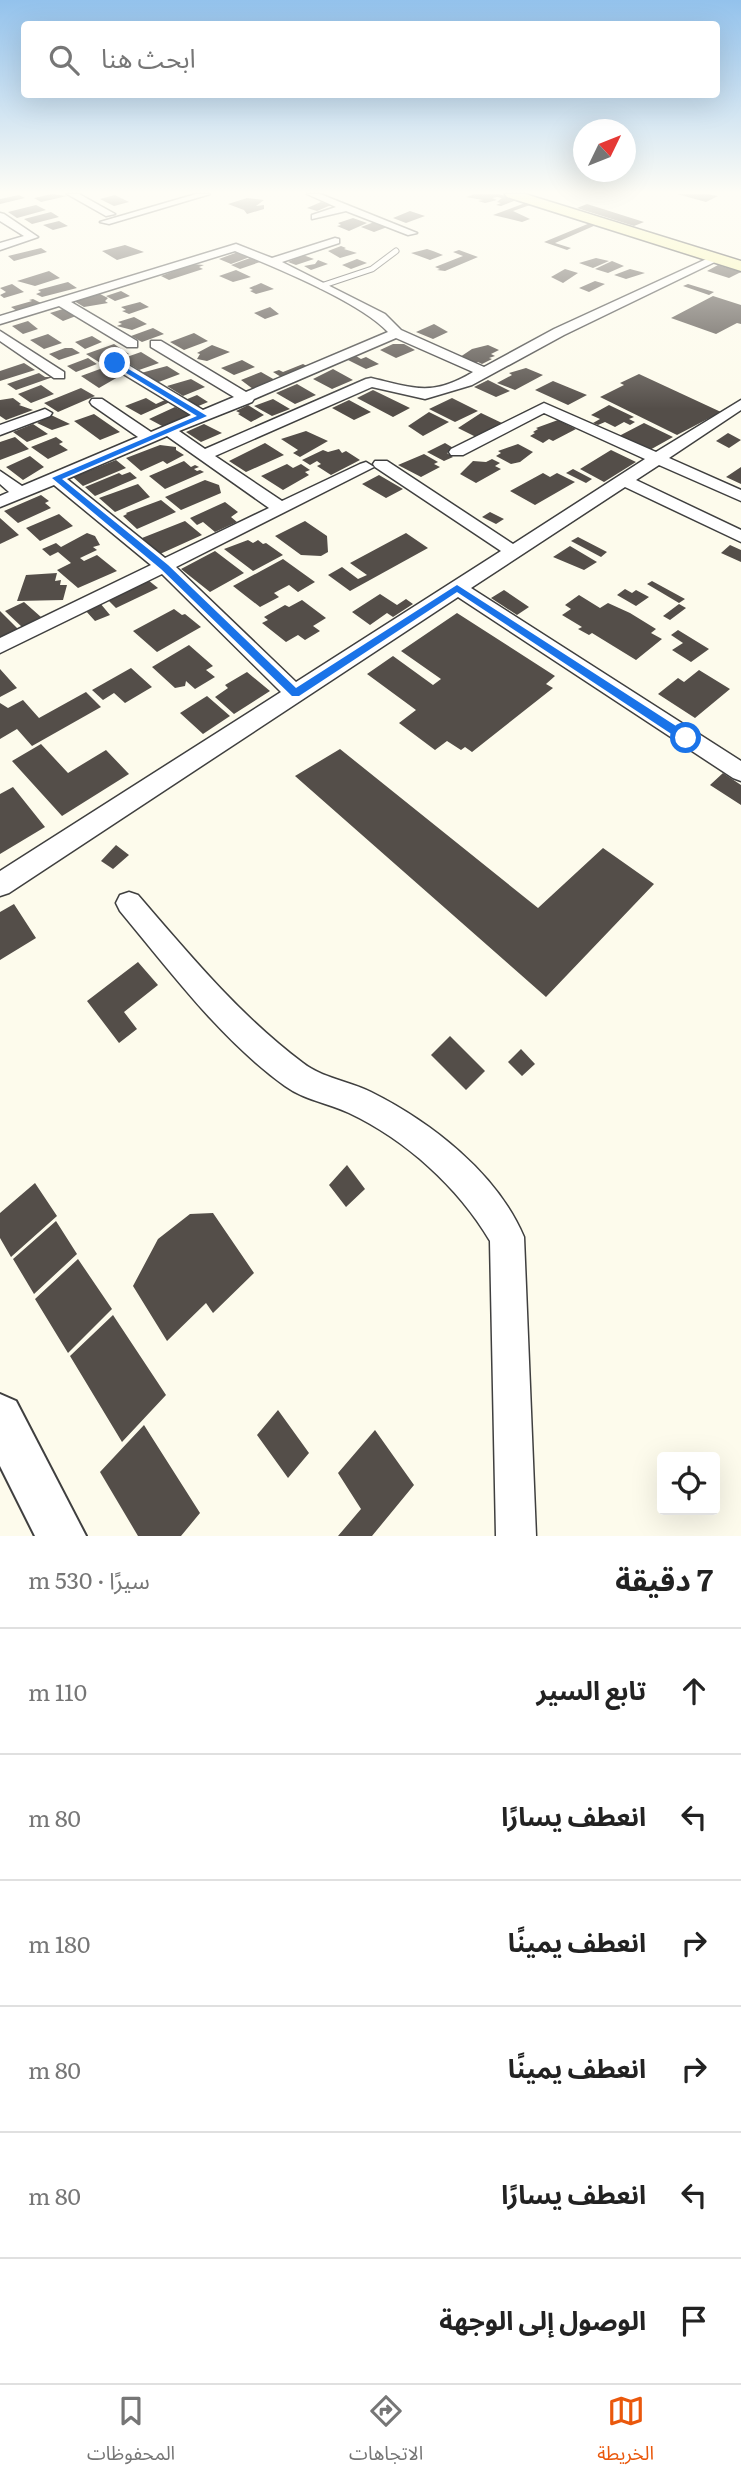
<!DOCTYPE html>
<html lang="ar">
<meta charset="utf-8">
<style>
body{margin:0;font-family:Literata,"Noto Sans Arabic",serif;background:#f2f2f2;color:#222;direction:rtl}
.controls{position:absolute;right:21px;bottom:21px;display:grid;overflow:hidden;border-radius:7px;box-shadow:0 7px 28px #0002}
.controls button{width:63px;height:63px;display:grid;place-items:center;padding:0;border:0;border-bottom:2px solid #e0e0e0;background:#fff;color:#222;font:35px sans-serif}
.compass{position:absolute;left:573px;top:119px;width:63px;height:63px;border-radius:50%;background:#fff;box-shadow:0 7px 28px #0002;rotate:47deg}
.stop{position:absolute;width:21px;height:21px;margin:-16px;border:5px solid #1a73e8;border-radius:50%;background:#fff}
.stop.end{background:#1a73e8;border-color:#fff;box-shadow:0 2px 7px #0008}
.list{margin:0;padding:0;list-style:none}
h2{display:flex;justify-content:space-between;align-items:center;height:91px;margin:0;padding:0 28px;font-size:30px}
h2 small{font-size:23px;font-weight:400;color:#767676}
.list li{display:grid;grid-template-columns:46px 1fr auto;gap:21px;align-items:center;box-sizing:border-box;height:126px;padding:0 28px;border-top:2px solid #e0e0e0}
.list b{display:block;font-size:26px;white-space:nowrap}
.list em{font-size:23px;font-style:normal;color:#767676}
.icon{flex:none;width:38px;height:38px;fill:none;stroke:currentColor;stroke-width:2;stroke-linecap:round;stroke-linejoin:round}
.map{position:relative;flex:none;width:741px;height:1536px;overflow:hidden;direction:ltr}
.search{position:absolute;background:#fff;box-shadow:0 7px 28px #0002;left:21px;right:21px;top:21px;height:77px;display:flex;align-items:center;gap:18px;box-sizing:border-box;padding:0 24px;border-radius:7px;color:#767676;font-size:26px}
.sheet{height:847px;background:#fff}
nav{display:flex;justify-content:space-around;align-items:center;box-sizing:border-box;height:98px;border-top:2px solid #e0e0e0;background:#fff;font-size:19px;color:#767676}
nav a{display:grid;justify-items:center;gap:4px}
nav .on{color:#ea580c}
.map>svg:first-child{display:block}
.building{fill:#544e49}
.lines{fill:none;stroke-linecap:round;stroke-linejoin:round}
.service-casing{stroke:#3f3f3f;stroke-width:7}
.minor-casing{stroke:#3f3f3f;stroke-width:3}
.tertiary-casing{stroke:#3f3f3f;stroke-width:4}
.secondary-casing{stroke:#2e2e2e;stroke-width:3}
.service{stroke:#fff;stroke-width:5}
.minor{fill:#fff;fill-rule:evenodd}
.tertiary{fill:#fff;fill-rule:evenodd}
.secondary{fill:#f8f6ad;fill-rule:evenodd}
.route{fill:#1a73e8}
</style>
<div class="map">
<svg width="741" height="1536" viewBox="0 0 741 1536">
<rect width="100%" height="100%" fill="#fdfbec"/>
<path class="building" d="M52 194 67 196 41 202 34 198Z
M475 194H498L519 199 501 206 496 205 501 203 497 202 502 198 497 197 492 198 497 200 485 203 478 201 483 200 466 197Z
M677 194H707L718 196 706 202Z
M19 195 25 198 0 204V199Z
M115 195 129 202 114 206 100 199Z
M247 198 264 200 256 206 264 205V209L247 214 244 210 228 204Z
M321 202 331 205 317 211 307 208Z
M525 203 530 205 513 211 530 219 522 222 493 215Z
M587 204 644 222 634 226 577 208Z
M36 205 46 210 17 218 8 212Z
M410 211 425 216 406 223 393 218Z
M51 212 59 217 32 224 24 219Z
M353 218 367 223 349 231 337 226 341 225 338 223Z
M59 221 68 226 53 230 43 225Z
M377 221 390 226 374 232 361 227Z
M590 223 596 225 555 243 571 248 567 250 544 242Z
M125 245 144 252 117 260 102 251Z
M341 246 346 248 344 249 357 253 340 258 328 251Z
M41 248 47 252 14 261 8 256Z
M427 249 433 251 443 255 430 260 411 253Z
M459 250 478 257 445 271 437 270 440 269 435 267 463 256 453 252Z
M238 252 250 257 231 264 219 259Z
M303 255 314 259 296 265 288 262Z
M250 258 260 262 240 269 231 265Z
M596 258 609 261 593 268 579 263Z
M357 259 367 263 351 269 342 265Z
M318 260 328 264 311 270 304 266 315 264Z
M612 261 624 266 608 273 595 269Z
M192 264 204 265 199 267 203 269 169 280 161 276Z
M718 265 741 272 729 278 707 271Z
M565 269 578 273 563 283 551 277Z
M630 269 645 273 626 279 614 275Z
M236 270 251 277 233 282 219 276Z
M49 271 60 278 35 286 17 281Z
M595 281 605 284 589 292 579 288Z
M68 282 77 288 42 297 36 294 41 292 38 290Z
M261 283 274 289 256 294 250 291 253 290 249 288Z
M12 284 24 292 4 298 0 295 6 292 0 288Z
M688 284 714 292 709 295 683 286Z
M121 291 130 296 115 301 106 296Z
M98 293 108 298 105 301 108 303 84 307 74 301Z
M713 296 741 305V324L737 323 716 334 671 318Z
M33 299 41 303 17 311 11 307 32 301 29 300Z
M140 302 149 307 129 314 122 311 126 310 121 307Z
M270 307 279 314 265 319 254 313Z
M63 309 76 316 63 321 50 313Z
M134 317 147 324 132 330 117 326 122 324 118 322Z
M28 321 38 329 23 334 12 326Z
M434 324 448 332 433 339 416 332Z
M153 328 164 334 142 342 131 336Z
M194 333 208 341 184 350 170 342Z
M48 334 62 343 44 349 30 340Z
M92 336 102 342 85 349 75 342Z
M114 344 129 354 102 364 86 354Z
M393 344H404L415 350 396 358 380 350Z
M212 345 230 352 207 361 197 359 200 354 197 353Z
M488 345 499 350 491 354 495 356 489 358 492 359 482 364 478 362 472 365 457 359 472 349Z
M65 348H72L80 353 59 360 49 354Z
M141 352 159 363 139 370 121 359Z
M356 356 361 359 366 357 379 364 366 369 348 360Z
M88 358 97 364 76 372 67 366Z
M242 360 255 367 234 375 221 368Z
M24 363 35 370 0 381V371Z
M303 364 313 369 286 380 273 372 279 370 283 372Z
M167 366 180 374 156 383 141 373Z
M526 368 543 375 515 390 497 383 512 375 509 373Z
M100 369 118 377 99 388 81 376Z
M333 369 353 380 332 389 313 379Z
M261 372 275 380 253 389 241 380Z
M39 373 45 377H53L16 390 7 384Z
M639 374 721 412 677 435 600 397 624 385 620 383Z
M191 379 205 387 183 396 167 386Z
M488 380 510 391 496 397 474 387Z
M553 381 587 395 568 405 535 390Z
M297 384 316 395 295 404 276 393Z
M41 385 54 394 31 403 18 394Z
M81 388 95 396 58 412 44 403Z
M373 390 410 408 393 417 357 398Z
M197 395 208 402 196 407 185 400Z
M13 398 21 404 19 405 33 410 6 420 0 416V400Z
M146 398 156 404 165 400 170 402 141 415 125 406Z
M452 398 478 411 455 422 429 409Z
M273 399 290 409 272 416 254 406Z
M349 400 371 412 354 420 332 408Z
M248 405 264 415 251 422 238 414 240 413 236 411Z
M609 405 634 417 629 419 635 422 630 425 624 422 615 427 605 422 598 425 593 423 600 419 591 415Z
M175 407 190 415 164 427 149 419Z
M429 412 449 422 423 436 408 426Z
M481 413 502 423 476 437 458 428Z
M94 414 120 432 100 440 74 421Z
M51 415 70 424 52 430 37 423Z
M558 420 576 429 553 441 549 439 543 443 530 436 535 433 533 432 538 429 536 428Z
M644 423 673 437 648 451 619 436Z
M33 424 48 434 27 442 13 432Z
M204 424 222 433 201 442 186 432Z
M306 431 328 441 300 457 293 453 298 450 281 439Z
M728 433 741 440 729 448 716 441Z
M15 437 29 449 0 460V442Z
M56 437 63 442 59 444 68 450 48 459 31 447Z
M265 443 284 455 246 472 229 461Z
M445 443 455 449 447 453 453 457 444 461 427 452Z
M518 444 533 452 520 462 511 464 496 456 501 453 498 451Z
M160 445 176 447V450L184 455 167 464 163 461 141 471 126 458Z
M323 450 328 452 339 449 342 453 346 451 360 460 331 475 317 466 321 464 317 461 310 465 302 460Z
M611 450 636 462 604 482 580 469Z
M424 454 438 462 434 464 440 467 421 477 398 465Z
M30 456 44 467 23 480 6 467Z
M492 459 500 463 495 466 501 469 476 483 460 474 473 461 486 462Z
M116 460 126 468 83 486 73 477Z
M184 461 191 467 195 465 199 467 194 469 197 471 200 470 204 472 165 489 149 476Z
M287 464 293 468 301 464 310 470 305 472 309 475 283 490 261 476Z
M741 467V484L726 477Z
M573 469 592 479 586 483 566 473Z
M130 472 137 478 95 496 85 487 119 473 122 475Z
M543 473 550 477 557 473 575 482 535 505 510 491Z
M379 475 403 489 386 498 362 484Z
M205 480 219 485 221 493 181 510 165 497Z
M138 484 150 497 115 512 99 498Z
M41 495 49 501 45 503 51 508 18 523 4 511Z
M161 500 176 512 137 529 123 516 127 514 126 513Z
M225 502 238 512 231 517 237 522 215 532 203 522 197 525 190 518Z
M490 512 504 519 496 524 482 517Z
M59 514 73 526 40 541 26 528Z
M0 518 19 535 0 544Z
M185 521 202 535 160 554 142 538Z
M305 521 327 536 328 552 321 556 301 555 275 536Z
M87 533 95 536 100 545 93 547 97 550 80 558 84 561 97 555 117 571 78 588 57 570 71 563 58 552 50 556 42 549 56 543 61 547Z
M406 533 428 548 350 591 328 575 342 567 358 579 367 575 350 563Z
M578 537 607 552 601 557 571 541Z
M248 540 253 543 258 540 263 544 266 543 283 555 253 571 224 549Z
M730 545 741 550V562L721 553Z
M570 546 597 562 584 570 553 557Z
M215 551 244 573 210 592 181 569Z
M283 559 315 582 298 592 289 585 274 593 279 597 260 607 233 586Z
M57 573 55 581 61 580 60 585H67L63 600 17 601 26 575Z
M148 580 158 588 116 608 107 599Z
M652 581 685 599 679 603 647 584Z
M625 589 632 593 636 590 649 597 636 606 617 595Z
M504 590 529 607 517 615 491 598Z
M380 594 397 605 406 599 413 604 393 617 387 613 370 625 352 612Z
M579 595 600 608 608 603 630 613 656 629 651 633 662 639 636 660 592 633 589 635 578 629 582 627 562 615 571 609 565 605Z
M302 600 326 618 313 626 320 631 305 640 298 635 286 642 262 623 268 620 264 617 285 605 289 607Z
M24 602 41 617 22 627 5 611Z
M100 603 110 615 95 621 85 610Z
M679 604 686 608 670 620 663 616Z
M174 609 182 615 185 614 201 627 157 652 133 631Z
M0 611 18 629 0 638Z
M457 613 555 676 546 684 553 688 472 752 465 747 461 750 447 741 435 750 399 723 416 710 367 674 393 656 433 685 441 679 401 651Z
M678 630 709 649 691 662 672 650 683 643 671 635Z
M189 645 213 666 206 670 215 677 195 689 186 681 185 686 175 688 152 667Z
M131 668 152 687 125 703 114 693 103 700 92 690Z
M0 669 17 688 0 697Z
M699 670 730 689 695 718 658 694 678 678 684 682Z
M247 672 270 691 234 714 215 697 228 688 225 685Z
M86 692 101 707 32 746 17 729 0 739V703L8 708 23 700 39 718Z
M207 696 230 716 203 734 180 713Z
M41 744 68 773 106 750 129 774 62 816 12 761Z
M340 749 538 908 603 848 654 884 546 997 295 776Z
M723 773 741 785V805L710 785Z
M13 787 45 827 0 854V794Z
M116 845 129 855 113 869 101 861Z
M14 904 36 938 0 960V912Z
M138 962 158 985 124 1012 137 1029 119 1043 87 1001Z
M450 1036 485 1071 466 1090 431 1055Z
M521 1049 535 1064 522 1076 508 1062Z
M347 1165 365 1189 346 1207 329 1185Z
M35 1183 57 1216 11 1257 0 1238V1213Z
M213 1213 254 1273 213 1313 206 1303 167 1341 133 1286 158 1239 190 1214Z
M56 1221 77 1254 34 1294 13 1259Z
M78 1259 112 1309 68 1353 35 1299Z
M113 1315 166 1395 122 1442 70 1356Z
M278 1410 309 1453 288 1478 257 1435Z
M144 1425 200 1513 181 1536H138L100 1472Z
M375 1430 414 1485 372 1536H338L361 1509 338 1473Z"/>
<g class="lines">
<defs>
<path id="service" d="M321 286 372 269 396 251"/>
<path id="minor" d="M67 194H79L115 214 106 216Z
M196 194H210L109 224 100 222Z
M307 194H320L417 233 408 235 346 211 312 219V215L336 207Z
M0 213 4 214 38 237 0 250V243L24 236 0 221Z
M335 238 339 239V243L282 262 385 314 401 330 484 367 554 329 713 256 723 258 564 335 472 385 425 399 372 387 215 456 282 501 360 464 366 462 374 467 176 567 296 682 501 551 375 467 373 464 375 461H387L513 544 645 459 544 413 463 455H451L449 452 451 449 544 403 656 452 741 400V410L669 458 741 490V501L659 465 636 480 741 530V542L625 487 471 588 741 761V781L733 778 458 597 9 893 0 896V871L281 692 162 574 0 653V638L151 565 54 485 0 507V496L9 492 0 484V471L22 486 138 437 92 405 90 402 92 399H102L151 432 191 415 110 366V360H120L203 410 234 397 151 347V341H161L246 392 388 332C360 302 275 267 235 251L71 302 137 341V347H127L59 306 0 324V316L236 244 272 258ZM396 338 473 372C432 397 414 388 371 378L366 379 205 449 179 431 252 402 254 399ZM167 436 269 508 165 558 67 479Z
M0 331 64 372V378H54L0 341Z
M45 409 52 413 50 416 0 435V425Z
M129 892 138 895C189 954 240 1016 303 1063 322 1078 349 1081 371 1092 431 1122 497 1173 524 1237L536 1536H496L490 1241C458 1187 406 1140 349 1113 328 1103 304 1100 285 1086 221 1040 170 971 120 911L116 903 120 895Z"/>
<path id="tertiary" d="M0 1394 16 1401 86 1536H35L0 1466Z"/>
<path id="secondary" d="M505 194H525L741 261V271L507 197Z"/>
</defs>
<use href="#service" class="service-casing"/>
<use href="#minor" class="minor-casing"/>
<use href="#tertiary" class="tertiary-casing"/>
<use href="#secondary" class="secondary-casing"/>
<use href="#service" class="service"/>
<use href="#minor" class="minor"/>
<use href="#tertiary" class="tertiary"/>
<use href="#secondary" class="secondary"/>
</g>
<linearGradient id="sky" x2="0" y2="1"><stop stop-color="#93c2ec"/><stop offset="0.47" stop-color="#fefdf6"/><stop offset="1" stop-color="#fefdf6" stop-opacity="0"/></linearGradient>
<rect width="741" height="409" fill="url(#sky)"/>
<path class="route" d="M115 361 207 416 62 479 168 565 296 688 457 585 690 735V741H682L457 592 299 696H292L161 569 52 478 197 416 113 365Z"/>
</svg>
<div class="controls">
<button><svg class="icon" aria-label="locate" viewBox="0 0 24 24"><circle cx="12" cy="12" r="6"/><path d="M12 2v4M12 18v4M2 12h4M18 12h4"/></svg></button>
</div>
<svg class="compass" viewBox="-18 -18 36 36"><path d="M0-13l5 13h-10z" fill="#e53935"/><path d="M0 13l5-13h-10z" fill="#767676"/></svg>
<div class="stop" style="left:686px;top:738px"></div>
<div class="stop end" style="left:115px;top:363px"></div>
<div class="search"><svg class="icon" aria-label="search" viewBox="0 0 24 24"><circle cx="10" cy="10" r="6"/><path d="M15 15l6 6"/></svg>ابحث هنا</div>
</div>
<section class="sheet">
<h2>7 دقيقة<small>سيرًا · 530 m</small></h2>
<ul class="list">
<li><svg class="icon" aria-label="ahead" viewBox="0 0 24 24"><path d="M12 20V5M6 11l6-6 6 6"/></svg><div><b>تابع السير</b></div><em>110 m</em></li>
<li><svg class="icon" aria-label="left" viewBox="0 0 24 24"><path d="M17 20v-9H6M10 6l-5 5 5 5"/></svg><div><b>انعطف يسارًا</b></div><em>80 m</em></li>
<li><svg class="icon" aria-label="right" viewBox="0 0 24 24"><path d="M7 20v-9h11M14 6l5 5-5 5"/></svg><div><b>انعطف يمينًا</b></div><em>180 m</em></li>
<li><svg class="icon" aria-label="right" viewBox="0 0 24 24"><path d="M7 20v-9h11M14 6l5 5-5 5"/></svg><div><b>انعطف يمينًا</b></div><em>80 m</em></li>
<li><svg class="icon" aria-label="left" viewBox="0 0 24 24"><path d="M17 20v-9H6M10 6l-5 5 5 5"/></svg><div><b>انعطف يسارًا</b></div><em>80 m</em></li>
<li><svg class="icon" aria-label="arrive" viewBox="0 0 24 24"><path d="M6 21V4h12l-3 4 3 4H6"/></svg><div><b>الوصول إلى الوجهة</b></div></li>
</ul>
</section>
<nav>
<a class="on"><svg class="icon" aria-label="map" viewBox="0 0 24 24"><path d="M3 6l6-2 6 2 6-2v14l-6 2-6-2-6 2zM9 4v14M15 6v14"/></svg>الخريطة</a>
<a><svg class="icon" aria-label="directions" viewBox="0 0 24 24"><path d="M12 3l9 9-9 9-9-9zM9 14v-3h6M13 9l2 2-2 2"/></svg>الاتجاهات</a>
<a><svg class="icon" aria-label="saved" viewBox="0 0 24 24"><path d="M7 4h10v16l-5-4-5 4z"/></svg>المحفوظات</a>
</nav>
